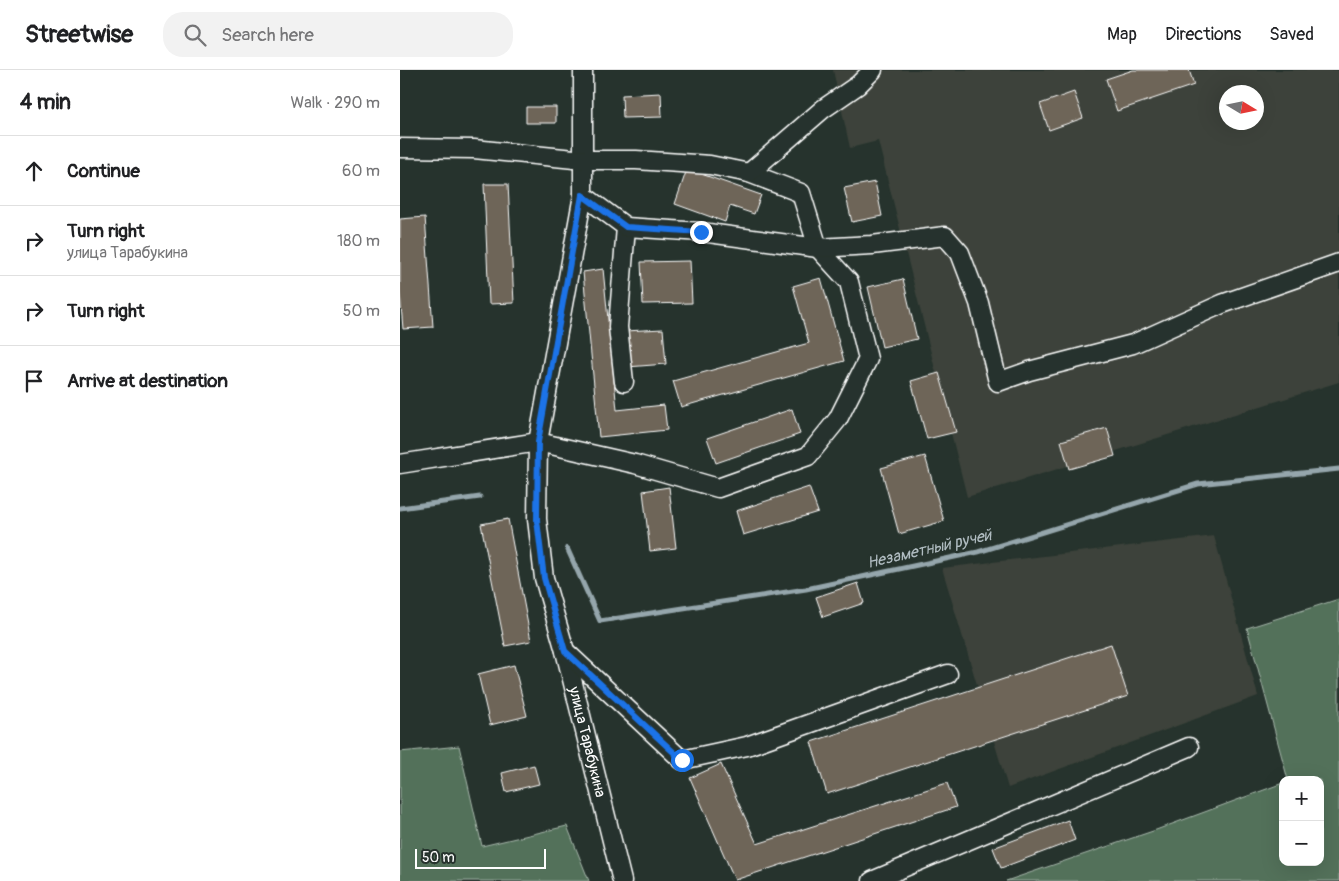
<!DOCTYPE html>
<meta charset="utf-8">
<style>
body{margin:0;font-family:Pangolin,sans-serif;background:#f2f2f2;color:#202124}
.controls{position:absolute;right:15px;bottom:15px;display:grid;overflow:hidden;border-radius:10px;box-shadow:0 5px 20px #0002}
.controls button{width:45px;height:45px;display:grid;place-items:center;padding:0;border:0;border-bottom:1px solid #e0e0e0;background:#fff;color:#202124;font:25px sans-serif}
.compass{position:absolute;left:819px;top:15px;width:45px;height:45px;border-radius:50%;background:#fff;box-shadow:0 5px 20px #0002;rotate:100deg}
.scale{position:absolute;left:15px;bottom:12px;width:131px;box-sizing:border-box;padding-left:5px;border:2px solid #fff;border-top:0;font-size:14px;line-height:18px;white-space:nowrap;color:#fff;-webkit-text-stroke:4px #26332d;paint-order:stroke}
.stop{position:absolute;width:15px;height:15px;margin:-11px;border:4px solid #1a73e8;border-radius:50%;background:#fff}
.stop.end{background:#1a73e8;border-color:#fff;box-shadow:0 1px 5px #0008}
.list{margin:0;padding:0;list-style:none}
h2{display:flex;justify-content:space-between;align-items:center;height:65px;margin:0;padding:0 20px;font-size:21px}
h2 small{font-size:16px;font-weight:400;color:#757577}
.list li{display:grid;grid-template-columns:32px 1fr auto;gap:15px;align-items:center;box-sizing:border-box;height:70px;padding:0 20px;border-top:1px solid #e0e0e0}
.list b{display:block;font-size:19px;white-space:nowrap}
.list p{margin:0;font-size:16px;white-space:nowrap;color:#757577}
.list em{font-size:16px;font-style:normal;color:#757577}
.icon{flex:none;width:28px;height:28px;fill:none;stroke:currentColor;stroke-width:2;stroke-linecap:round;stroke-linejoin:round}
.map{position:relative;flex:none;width:939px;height:811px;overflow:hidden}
header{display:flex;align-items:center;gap:30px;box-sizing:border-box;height:70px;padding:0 25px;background:#fff;border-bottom:1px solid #e0e0e0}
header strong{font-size:24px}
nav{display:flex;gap:28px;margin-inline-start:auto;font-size:18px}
.search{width:350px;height:45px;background:#f2f2f2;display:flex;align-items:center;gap:12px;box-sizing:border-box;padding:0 18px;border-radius:20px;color:#757577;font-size:19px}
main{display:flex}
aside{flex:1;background:#fff}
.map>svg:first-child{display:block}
.built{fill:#3c423a;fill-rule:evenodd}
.green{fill:#52715a;stroke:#a8b8ac}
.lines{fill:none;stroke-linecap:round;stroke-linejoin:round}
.stream{stroke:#95a6ac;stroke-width:5}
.building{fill:#6e6558;stroke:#fff}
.minor-casing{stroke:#fff;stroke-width:21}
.minor{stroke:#26332d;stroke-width:18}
.route{stroke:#1a73e8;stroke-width:6}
.labels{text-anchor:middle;stroke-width:4.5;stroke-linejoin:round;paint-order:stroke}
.street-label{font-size:15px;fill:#fff;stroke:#26332d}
.water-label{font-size:16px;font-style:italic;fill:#b0bcc1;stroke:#26332d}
</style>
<header>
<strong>Streetwise</strong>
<div class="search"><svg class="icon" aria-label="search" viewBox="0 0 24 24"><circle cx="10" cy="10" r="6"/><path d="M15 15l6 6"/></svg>Search here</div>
<nav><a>Map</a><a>Directions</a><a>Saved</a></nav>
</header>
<main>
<aside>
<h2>4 min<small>Walk · 290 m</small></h2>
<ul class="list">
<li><svg class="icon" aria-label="ahead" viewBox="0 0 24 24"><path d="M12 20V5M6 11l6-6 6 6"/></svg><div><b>Continue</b></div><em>60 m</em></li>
<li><svg class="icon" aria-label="right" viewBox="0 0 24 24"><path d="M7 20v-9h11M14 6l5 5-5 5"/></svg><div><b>Turn right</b><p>улица Тарабукина</p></div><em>180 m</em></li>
<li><svg class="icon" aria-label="right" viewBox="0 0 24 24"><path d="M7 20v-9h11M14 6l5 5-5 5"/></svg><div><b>Turn right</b></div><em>50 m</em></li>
<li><svg class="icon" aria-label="arrive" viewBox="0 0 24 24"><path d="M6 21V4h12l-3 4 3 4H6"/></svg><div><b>Arrive at destination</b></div></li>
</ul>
</aside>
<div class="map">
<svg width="939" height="811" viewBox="0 0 939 811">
<rect width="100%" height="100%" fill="#26332d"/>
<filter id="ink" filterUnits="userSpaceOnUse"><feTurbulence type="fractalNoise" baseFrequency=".02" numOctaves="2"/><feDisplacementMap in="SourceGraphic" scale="10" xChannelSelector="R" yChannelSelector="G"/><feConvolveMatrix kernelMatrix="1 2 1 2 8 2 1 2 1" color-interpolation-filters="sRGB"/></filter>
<g filter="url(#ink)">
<path class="built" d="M433 0H939V312L567 427 478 71 450 78ZM826 22H856V52H826Z
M814 466 858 626 608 718 542 498Z"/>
<path class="green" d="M939 529V811H606L756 760 883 713V792H920V710H888L847 558Z
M59 676 82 776 167 756 189 811H0V682Z"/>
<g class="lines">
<path class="stream" d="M0 438 80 427
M167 478 200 551 406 519 578 482 798 414 939 399"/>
</g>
<path class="building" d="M733 0H789L794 15 717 41 706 9Z
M674 22 683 48 649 60 640 34Z
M261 23 262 47 223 48 222 25Z
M126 37H156V53H126Z
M287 99 361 125 354 144 330 136 325 152 275 134Z
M475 112 482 146 452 152 444 118Z
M84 114H108L114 233 89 234Z
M25 147 33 257 3 259 0 222V149Z
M290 191 292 233 243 234 241 192Z
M203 199 217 340 264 335 267 360 199 367 183 202Z
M421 208 444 291 281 337 273 311 409 273 393 216Z
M503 209 517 269 482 277 468 217Z
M263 259 266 294 227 297 225 261Z
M539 303 556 362 527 369 511 311Z
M392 339 400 364 316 393 307 368Z
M707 358 715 386 669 399 661 371Z
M525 386 544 451 499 464 481 398Z
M269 417 276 478 250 481 243 421Z
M409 417 418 442 343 465 336 441Z
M108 449 131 571 105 576 81 454Z
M458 513 464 533 423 547 416 527Z
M711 574 728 626 427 724 411 672Z
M114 595 127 646 90 655 78 604Z
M321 694 357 774 547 713 556 737 335 810 290 708Z
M134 695 139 714 106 722 102 703Z
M668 750 675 770 601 798 593 778Z"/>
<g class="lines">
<defs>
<g id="minor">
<path id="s1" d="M183 0V125L138 372 137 449 144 508 165 581 222 811"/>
<path d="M0 78 74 79 184 90H236L310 95 349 103 401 123 418 178 449 212 468 289 438 349 408 386 318 418 235 394 138 372 0 394"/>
<path d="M349 103 423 39 458 15 473 0"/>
<path d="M183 125 226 157 218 257 224 312"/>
<path d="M226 157 301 162 418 178 472 175 545 166 560 183 579 233 598 312 629 301 733 274 822 234 939 193"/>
<path d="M165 581 282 690 347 676 548 604"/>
<path d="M472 811 789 677"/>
</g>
</defs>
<use href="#minor" class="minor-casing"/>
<use href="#minor" class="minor"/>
</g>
</g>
<g class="lines" filter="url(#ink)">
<path class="route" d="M282 690 165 581 144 508 137 450 138 372 182 125 226 157 301 162"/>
</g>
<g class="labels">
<g class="street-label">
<text dy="5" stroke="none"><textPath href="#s1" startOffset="682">улица Тарабукина</textPath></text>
</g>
<g class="water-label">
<text transform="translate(529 478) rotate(-13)" y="6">Незаметный ручей</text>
</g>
</g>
</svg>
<div class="controls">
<button>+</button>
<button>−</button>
</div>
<svg class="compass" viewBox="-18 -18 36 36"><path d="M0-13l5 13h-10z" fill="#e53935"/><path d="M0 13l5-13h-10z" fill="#757577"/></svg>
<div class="scale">50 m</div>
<div class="stop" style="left:282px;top:690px"></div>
<div class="stop end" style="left:301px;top:162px"></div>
</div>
</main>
